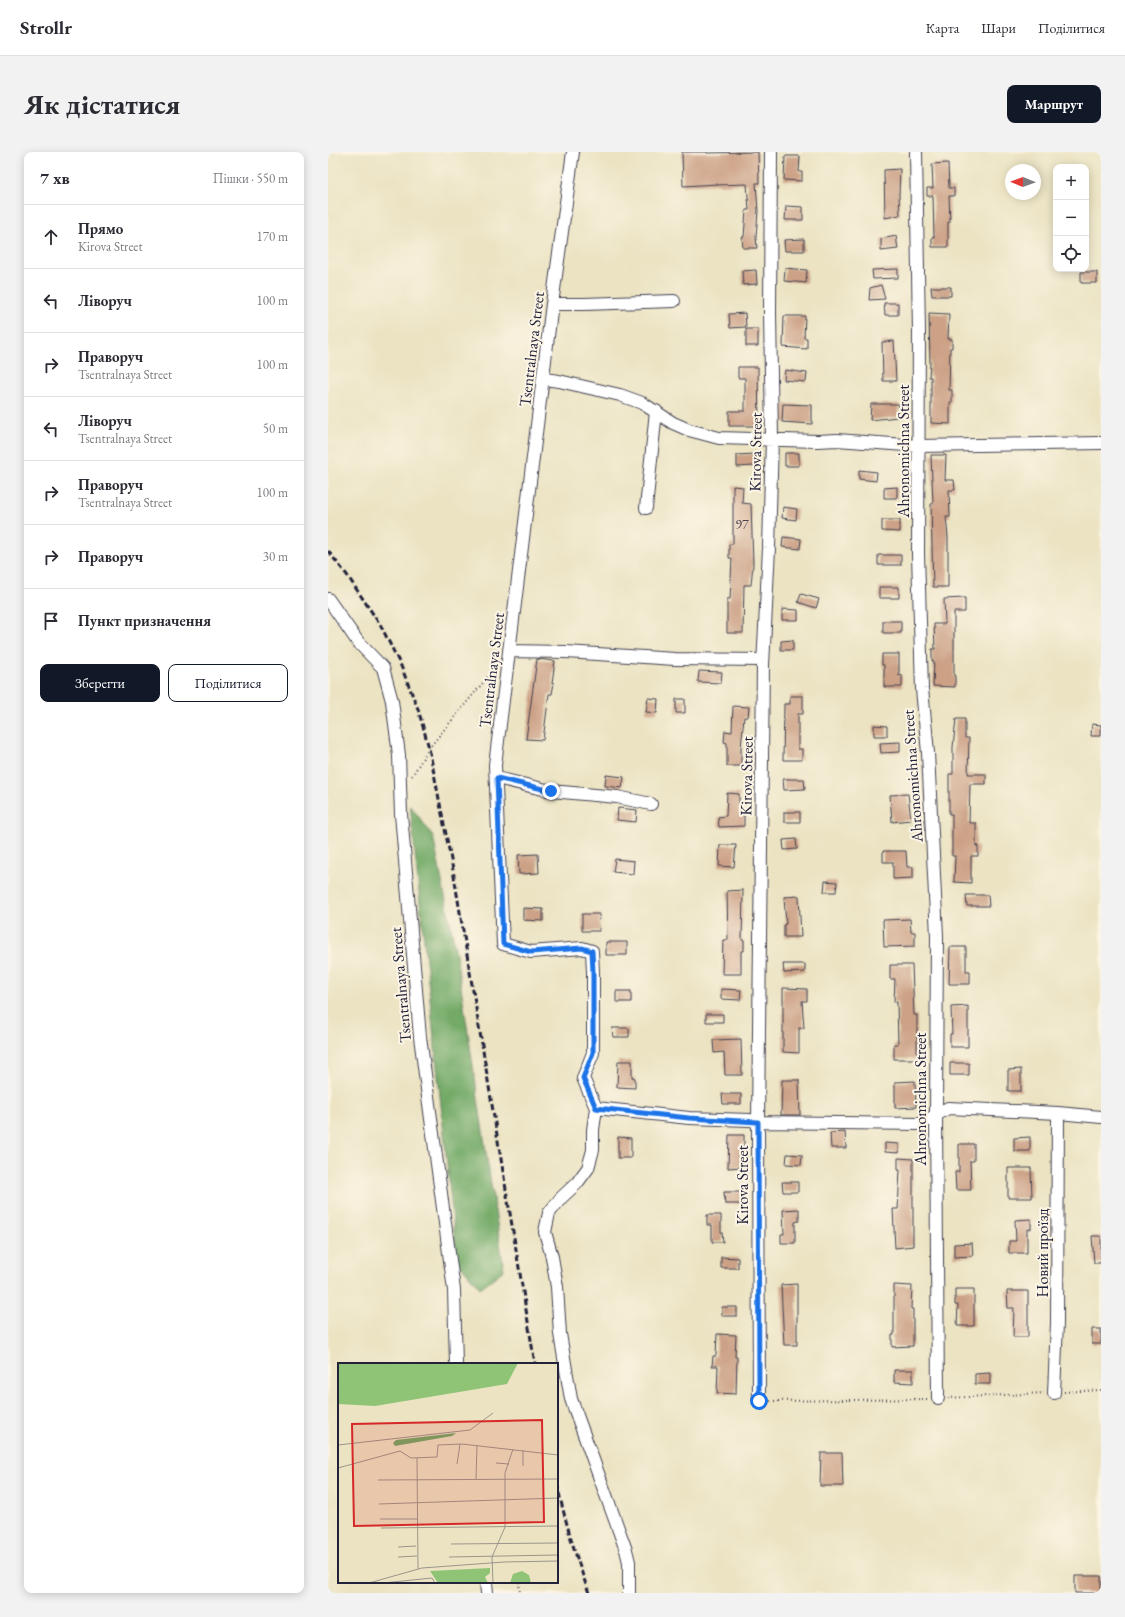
<!DOCTYPE html>
<html lang="uk">
<meta charset="utf-8">
<style>
body{margin:0;font-family:"EB Garamond",serif;background:#f2f2f3;color:#2b2b33}
.controls{position:absolute;right:12px;top:12px;display:grid;overflow:hidden;border-radius:8px;box-shadow:0 2px 10px #0003}
.controls button{width:36px;height:36px;display:grid;place-items:center;padding:0;border:0;border-bottom:1px solid #e1e1e2;background:#fff;color:#2b2b33;font:20px sans-serif}
.compass{position:absolute;left:677px;top:12px;width:36px;height:36px;border-radius:50%;background:#fff;box-shadow:0 2px 10px #0003;rotate:271deg}
.stop{position:absolute;width:12px;height:12px;margin:-9px;border:3px solid #1a73e8;border-radius:50%;background:#fff}
.stop.end{background:#1a73e8;border-color:#fff;box-shadow:0 1px 4px #0008}
.list{margin:0;padding:0;list-style:none}
h2{display:flex;justify-content:space-between;align-items:center;height:52px;margin:0;padding:0 16px;font-size:17px}
h2 small{font-size:13px;font-weight:400;color:#7c7c81}
.list li{display:grid;grid-template-columns:26px 1fr auto;gap:12px;align-items:center;box-sizing:border-box;height:64px;padding:0 16px;border-top:1px solid #e1e1e2}
.list b{display:block;font-size:15px;white-space:nowrap}
.list p{margin:0;font-size:13px;white-space:nowrap;color:#7c7c81}
.list em{font-size:13px;font-style:normal;color:#7c7c81}
.actions{display:flex;gap:8px;padding:12px 16px}
.actions a{flex:1;padding:9px 0;border:1px solid #111827;border-radius:8px;text-align:center;font-size:14px;color:#111827}
.actions .main{background:#111827;color:#fff}
.icon{flex:none;width:22px;height:22px;fill:none;stroke:currentColor;stroke-width:2;stroke-linecap:round;stroke-linejoin:round}
.map{position:relative;flex:none;width:773px;height:1441px;overflow:hidden;border-radius:8px}
header{display:flex;align-items:center;gap:24px;box-sizing:border-box;height:56px;padding:0 20px;background:#fff;border-bottom:1px solid #e1e1e2}
header strong{font-size:19px}
nav{display:flex;gap:22px;margin-inline-start:auto;font-size:14px}
.intro{display:flex;align-items:center;justify-content:space-between;box-sizing:border-box;height:96px;padding:0 24px}
h1{margin:0;font-size:28px}
.button{padding:10px 18px;border-radius:8px;background:#111827;color:#fff;font-size:14px;font-weight:700}
main{display:flex;gap:24px;padding:0 24px}
aside{flex:1;background:#fff;border-radius:8px;box-shadow:0 2px 10px #0003}
.map>svg:first-child{display:block}
.forest{fill:#73aa67;stroke:#4a6651}
.building{fill:#cca186}
.lines{fill:none;stroke-linecap:round;stroke-linejoin:round}
.minor-casing{stroke:#403f4f;stroke-width:14}
.path{stroke:#403f4f;stroke-width:2;stroke-dasharray:1 3;stroke-linecap:butt}
.minor{stroke:#fff;stroke-width:12}
.rail{stroke:#22223b;stroke-width:3;stroke-dasharray:6 3;stroke-linecap:butt}
.route{stroke:#1a73e8;stroke-width:5}
.labels{text-anchor:middle;stroke-width:4;stroke-linejoin:round;paint-order:stroke}
.number-label{font-size:14px;fill:#4c424e}
.street-label{font-size:16px;fill:#22223b;stroke:#fcf5e5}
.inset-road{fill:none;stroke:#9b968c;stroke-width:1}
.view{fill:#d62828;fill-opacity:0.15;stroke:#d62828;stroke-width:2}
.inset-edge{fill:none;stroke:#22223b;stroke-width:2}
</style>
<header>
<strong>Strollr</strong>
<nav><a>Карта</a><a>Шари</a><a>Поділитися</a></nav>
</header>
<div class="intro"><h1>Як дістатися</h1><a class="button">Маршрут</a></div>
<main>
<aside>
<h2>7 хв<small>Пішки · 550 m</small></h2>
<ul class="list">
<li><svg class="icon" aria-label="ahead" viewBox="0 0 24 24"><path d="M12 20V5M6 11l6-6 6 6"/></svg><div><b>Прямо</b><p>Kirova Street</p></div><em>170 m</em></li>
<li><svg class="icon" aria-label="left" viewBox="0 0 24 24"><path d="M17 20v-9H6M10 6l-5 5 5 5"/></svg><div><b>Ліворуч</b></div><em>100 m</em></li>
<li><svg class="icon" aria-label="right" viewBox="0 0 24 24"><path d="M7 20v-9h11M14 6l5 5-5 5"/></svg><div><b>Праворуч</b><p>Tsentralnaya Street</p></div><em>100 m</em></li>
<li><svg class="icon" aria-label="left" viewBox="0 0 24 24"><path d="M17 20v-9H6M10 6l-5 5 5 5"/></svg><div><b>Ліворуч</b><p>Tsentralnaya Street</p></div><em>50 m</em></li>
<li><svg class="icon" aria-label="right" viewBox="0 0 24 24"><path d="M7 20v-9h11M14 6l5 5-5 5"/></svg><div><b>Праворуч</b><p>Tsentralnaya Street</p></div><em>100 m</em></li>
<li><svg class="icon" aria-label="right" viewBox="0 0 24 24"><path d="M7 20v-9h11M14 6l5 5-5 5"/></svg><div><b>Праворуч</b></div><em>30 m</em></li>
<li><svg class="icon" aria-label="arrive" viewBox="0 0 24 24"><path d="M6 21V4h12l-3 4 3 4H6"/></svg><div><b>Пункт призначення</b></div></li>
</ul>
<div class="actions"><a class="main">Зберегти</a><a>Поділитися</a></div>
</aside>
<div class="map">
<svg width="773" height="1441" viewBox="0 0 773 1441">
<rect width="100%" height="100%" fill="#fcf5e5"/>
<filter id="ink" filterUnits="userSpaceOnUse"><feTurbulence type="fractalNoise" baseFrequency=".025" numOctaves="2"/><feDisplacementMap in="SourceGraphic" scale="8" xChannelSelector="R" yChannelSelector="G"/><feConvolveMatrix kernelMatrix="1 2 1 2 8 2 1 2 1" color-interpolation-filters="sRGB"/></filter>
<filter id="wash" filterUnits="userSpaceOnUse"><feTurbulence type="fractalNoise" baseFrequency=".012" numOctaves="4" result="noise"/><feDisplacementMap in="SourceGraphic" scale="16" xChannelSelector="R" yChannelSelector="G"/><feGaussianBlur stdDeviation="0.9" result="paint"/><feColorMatrix in="noise" values="0 0 0 0 0 0 0 0 0 0 0 0 0 0 0 0 0 1.4 0 .05"/><feComposite in="paint" operator="in"/></filter>
<g filter="url(#wash)">
<rect width="100%" height="100%" fill="#ebe3c2"/>
<path class="forest" d="M82 653 105 684 127 795 176 1118 152 1136 129 1109Z"/>
<g id="blocks">
<path class="building" d="M354 0H379V1L430 0 431 31H428L430 59 428 85 429 96H415L414 85H416L418 58H421L419 32 389 33V32L355 34Z
M457 4H472L471 20H474V29L456 28Z
M620 11 621 36H626V44H621L622 70H620V95H604V85H606L605 44H599V36H605L604 12Z
M572 17 571 43 572 63 557 66 556 18Z
M458 54 475 55V68H457Z
M568 84 570 97 553 99V87Z
M476 87V99H457L456 88Z
M457 116 479 118 478 131 456 129Z
M570 117V126L545 127 544 118Z
M428 118 429 132 415 133 414 119Z
M753 120H769V131H753Z
M553 133 557 147 541 148 542 136Z
M603 135H623V144H604Z
M556 151H570V163H557Z
M417 161 418 175 402 176 401 162Z
M601 161 621 162 620 187H624V196H622L621 238H624V250H622V272L603 271V225H601L602 212Z
M456 164H477L476 186H479V197L455 195Z
M418 177H430V194H418Z
M566 189 568 229H555L554 190Z
M410 215H430L431 274H401V259H417V226H410Z
M457 218 479 221 478 230 456 228Z
M455 252 484 253V272L454 270Z
M543 252H571L570 265 542 268Z
M457 301H471V314H457Z
M426 302V314L409 315V303Z
M603 303H618L617 328H626L627 338H621L622 365H618L620 385V435H605L603 352H605Z
M531 318 549 320 548 329 531 327Z
M405 334 415 335 414 351 423 352 425 412 423 433H416L415 481H399V447H402L404 406H401V392H405Z
M569 335V346H556V336Z
M455 355 469 357 468 368 454 366Z
M554 368H572V380L554 379Z
M455 385 473 387 472 397 454 395Z
M550 403H573V413H550Z
M551 435H571V446H551Z
M473 442 491 447 488 456 470 450Z
M637 446V460H626V524H627V535L605 534 606 509H604V497H607L606 472H617L616 447Z
M454 457 470 458V468H454Z
M555 469H573V481H555Z
M465 488V498H453V489Z
M554 502H571V524L574 523V535H556V513H554Z
M209 507 227 509 224 531H226L224 542H221L215 588 198 587Z
M371 519 394 520 393 531 370 530Z
M462 544H475V562H470V597H474V608H455L456 552H462Z
M320 546 330 547 329 561 318 560Z
M348 547H357V561H348Z
M405 554 421 555 420 565H416L413 596V614H399V591L396 590 397 579 404 580Z
M628 567H637V586H641L640 622H658V632H642L641 671H648V694H650V704H643V731L626 730 627 704H624V662H621V622H625V595Z
M764 572 773 573V584H763Z
M546 573 559 574V584H546Z
M572 590V600L553 601 552 591Z
M278 623 296 625 294 636 277 634Z
M455 627H476L477 637 456 638Z
M399 641 411 642V663H416V674L391 675 390 665 398 664Z
M580 642 583 668 564 670 562 643Z
M290 656 309 658 308 670 289 668Z
M456 660H472V670H456Z
M468 687 469 697 456 698 455 688Z
M392 693H408L406 715 391 714Z
M555 699H578L579 715H585V726L565 727V710H555Z
M210 702 211 721 191 722 190 703Z
M287 707 306 709 305 722 285 720Z
M497 729 509 730 508 740H496Z
M415 738 414 788H416V799H413V822H394L395 788H400L399 739Z
M638 743H660L661 754H639Z
M471 744 473 785H456V772H458L456 745Z
M195 756 215 757V769L195 768Z
M254 762H272L271 779H254Z
M582 767 583 780H587V794L556 795 555 768Z
M278 790H299V803H278Z
M622 795H638V819H642V832H621Z
M455 812H477V820L456 821Z
M562 813H584L586 863H589V907H566V892H570L569 850H566L567 827H562Z
M455 836 479 837V849H474L476 876H471V901L455 900Z
M393 837 413 838 412 848 393 847Z
M288 839H303V850H288Z
M640 854V895H622V882H624L623 855Z
M378 862H395V870H378Z
M284 876H301V885H285Z
M413 887 414 923H397L396 900 386 901 385 888Z
M290 909H304V925L307 926V936L289 935Z
M622 911H641V923H622Z
M693 917V939H680V918Z
M454 928H471L472 963H453Z
M587 929 588 955 567 956V930Z
M394 942H413V952H395Z
M517 980 518 996H503L502 981Z
M401 983H416V994H414L415 1015 400 1016Z
M290 985 303 986V1006H290Z
M702 985V999H686V986Z
M557 991 571 992V1001L557 1000Z
M631 992H646V1009H642L643 1038H628L627 1020H631Z
M459 1002 474 1003 473 1013 458 1012Z
M570 1006 585 1007V1094L567 1096 565 1057H570L572 1018H570Z
M680 1016H703L704 1046H680Z
M454 1030H470V1040H455Z
M396 1040H415V1052H397Z
M471 1057V1069L467 1070V1091H453V1082H456L455 1058Z
M379 1063H393V1080H394L395 1090H384V1073H379Z
M703 1067V1077H699V1101H681V1089H688L687 1068Z
M764 1084H773V1111H766Z
M644 1091 645 1104 626 1105V1092Z
M393 1105 410 1106V1116H393Z
M469 1132V1193H456L453 1133Z
M566 1133 584 1134 583 1157H585V1194L564 1195V1183H566Z
M627 1137H646V1174H629L630 1153H627Z
M679 1139H700V1185H685L686 1156H680Z
M394 1155H409V1164H394Z
M764 1177H773V1192H764Z
M389 1182 408 1183 407 1205H409L408 1242 389 1241 390 1214H384L385 1204H388Z
M566 1218H585V1231L566 1230Z
M662 1221V1232H647V1222Z
M493 1301H514L515 1334H492Z
M747 1424H773V1441H747Z"/>
</g>
</g>
<g filter="url(#ink)">
<use href="#blocks" fill-opacity="0" stroke="#403f4f" stroke-width="1"/>
<g class="lines">
<defs>
<path id="minor" d="M245 0 224 152 167 613 175 792 203 800 254 796 264 799 265 820V901L255 926 268 956
M588 0 591 180 590 402 594 537 600 601 609 784 608 962 610 1246
M224 152H256L346 149
M216 227 231 229 292 243 314 251 345 271 361 278 391 286 490 289 509 288 591 294 773 291
M318 356 328 259
M0 447 30 490 55 516 64 549 71 603 73 662 92 885 126 1138 128 1212
M181 499 238 500 347 507 435 508
M169 626 223 639 289 645 323 652
M268 956 265 978V998L260 1016 249 1031 233 1046 221 1061 217 1080 224 1105 229 1135 232 1182 243 1247 298 1398 301 1410V1441
M268 956 361 966 422 968 430 970 593 972 620 956 730 961 773 965
M726 1241 729 1171 730 961
M431 1249 430 970 435 513 441 396 444 286 442 161 443 0
M158 1430 159 1441"/>
</defs>
<use href="#minor" class="minor-casing"/>
<path class="path" d="M84 624 101 596 168 515
M736 1240 773 1238
M620 1246 716 1241
M442 1249 600 1247
M191 1430 192 1441"/>
<use href="#minor" class="minor"/>
<path class="rail" d="M0 399 19 423 53 474 73 514 90 557 101 596 125 718 207 1212
M229 1332C237 1369 248 1405 261 1441"/>
</g>
</g>
<g class="lines" filter="url(#ink)">
<path class="route" d="M223 639 169 626 175 792 203 800 254 796 264 799 265 820V901L255 926 268 956 361 966 430 970 431 1249"/>
</g>
<g class="labels">
<g class="number-label">
<text x="414" y="377">97</text>
</g>
<g class="street-label">
<text transform="translate(203 197) rotate(-83)" y="6">Tsentralnaya Street</text>
<text transform="translate(575 299) rotate(-90)" y="6">Ahronomichna Street</text>
<text transform="translate(427 300) rotate(-89)" y="6">Kirova Street</text>
<text transform="translate(163 518) rotate(-83)" y="6">Tsentralnaya Street</text>
<text transform="translate(418 624) rotate(-89)" y="6">Kirova Street</text>
<text transform="translate(584 624) rotate(-94)" y="6">Ahronomichna Street</text>
<text transform="translate(72 833) rotate(-95)" y="6">Tsentralnaya Street</text>
<text transform="translate(592 947) rotate(-90)" y="6">Ahronomichna Street</text>
<text transform="translate(414 1033) rotate(-90)" y="6">Kirova Street</text>
<text transform="translate(714 1101) rotate(-90)" y="6">Новий проїзд</text>
</g>
</g>
<g transform="translate(10 1211)">
<rect width="220" height="220" fill="#ebe3c2"/>
<path d="M0 0H180L169 21 37 43 0 41ZM152 205V210L147 214 150 220H100L92 208ZM184 208 191 212 193 220H172L175 211Z" fill="#8fc476"/>
<path d="M118 70 114 73 57 83 55 80 58 77Z" fill="#73aa67"/>
<path class="inset-road" d="M0 82 132 67 155 50M185 87V103M79 95 80 206M158 100 171 101M119 101 122 81M0 105 62 88 73 95 99 94 100 82 124 81 220 92M138 116 139 82M40 117 220 116M41 141 220 135M42 156H79M43 165 220 163M113 181 220 180M60 184 78 183M60 194 79 193M111 194 220 192M31 220 84 205 166 199 220 198M45 220 94 215 97 220M155 220 154 194 167 164V110L175 86"/>
<path class="view" d="M204 57 206 159 16 163 14 61Z"/>
<rect width="220" height="220" class="inset-edge"/>
</g>
</svg>
<div class="controls">
<button>+</button>
<button>−</button>
<button><svg class="icon" aria-label="locate" viewBox="0 0 24 24"><circle cx="12" cy="12" r="6"/><path d="M12 2v4M12 18v4M2 12h4M18 12h4"/></svg></button>
</div>
<svg class="compass" viewBox="-18 -18 36 36"><path d="M0-13l5 13h-10z" fill="#e53935"/><path d="M0 13l5-13h-10z" fill="#7c7c81"/></svg>
<div class="stop" style="left:431px;top:1249px"></div>
<div class="stop end" style="left:223px;top:639px"></div>
</div>
</main>
